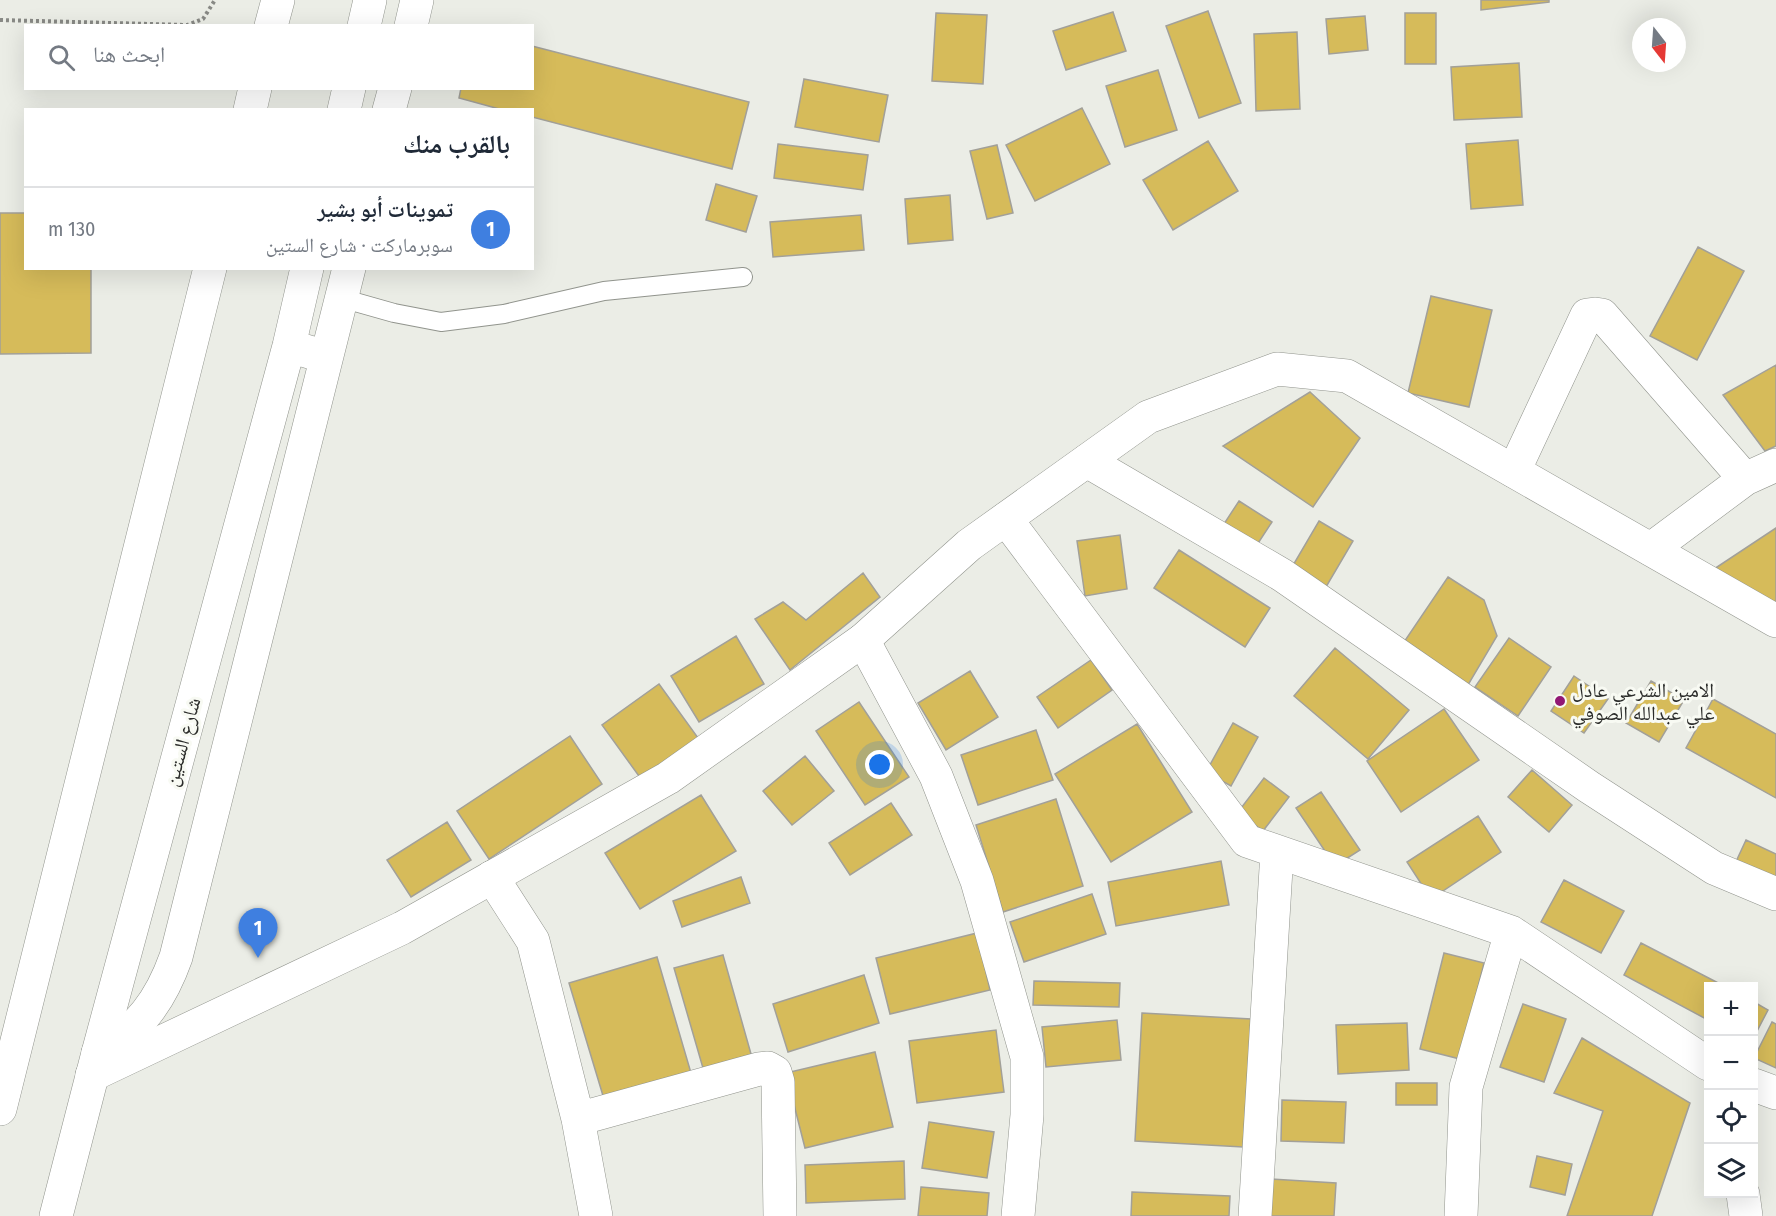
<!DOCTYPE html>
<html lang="ar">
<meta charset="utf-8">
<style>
body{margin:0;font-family:"Fira Sans Condensed","Noto Naskh Arabic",sans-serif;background:#f6f6f7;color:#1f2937;direction:rtl}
.controls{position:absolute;right:18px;bottom:18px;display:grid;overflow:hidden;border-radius:0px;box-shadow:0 6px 24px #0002}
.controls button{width:54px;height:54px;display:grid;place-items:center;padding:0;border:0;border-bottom:2px solid #e0e1e3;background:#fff;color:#1f2937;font:30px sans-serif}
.compass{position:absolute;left:1632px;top:18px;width:54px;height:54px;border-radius:50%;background:#fff;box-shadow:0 6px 24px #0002;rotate:163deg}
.you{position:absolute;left:880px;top:765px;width:21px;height:21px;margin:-15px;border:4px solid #fff;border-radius:50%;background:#1a73e8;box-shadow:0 0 0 9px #1a73e833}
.badge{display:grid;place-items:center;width:39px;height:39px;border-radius:50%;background:#0f766e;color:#fff;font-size:20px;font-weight:700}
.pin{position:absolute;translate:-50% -50px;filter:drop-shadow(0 2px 3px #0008)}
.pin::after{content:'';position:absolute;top:32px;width:21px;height:18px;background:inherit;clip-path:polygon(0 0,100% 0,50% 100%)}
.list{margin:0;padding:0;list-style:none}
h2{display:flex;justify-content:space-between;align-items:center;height:78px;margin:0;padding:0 24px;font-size:26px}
h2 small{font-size:20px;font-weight:400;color:#747a83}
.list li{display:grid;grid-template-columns:39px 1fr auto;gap:18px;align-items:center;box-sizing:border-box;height:84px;padding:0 24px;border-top:2px solid #e0e1e3}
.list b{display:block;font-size:22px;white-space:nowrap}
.list p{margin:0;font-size:20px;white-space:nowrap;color:#747a83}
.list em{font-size:20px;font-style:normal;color:#747a83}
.icon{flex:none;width:33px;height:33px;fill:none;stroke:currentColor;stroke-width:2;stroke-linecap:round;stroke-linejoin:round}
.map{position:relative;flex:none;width:1776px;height:1216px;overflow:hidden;direction:ltr}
.search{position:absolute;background:#fff;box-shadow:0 6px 24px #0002;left:24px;top:24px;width:510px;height:66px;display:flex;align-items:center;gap:15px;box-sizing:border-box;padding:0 21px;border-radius:0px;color:#747a83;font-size:22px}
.panel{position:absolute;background:#fff;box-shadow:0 6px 24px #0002;left:24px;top:108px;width:510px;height:162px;border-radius:0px;direction:rtl}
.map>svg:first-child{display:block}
.building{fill:#d6bb5a;stroke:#a2a099;stroke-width:1.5}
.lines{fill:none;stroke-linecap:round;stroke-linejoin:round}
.service-casing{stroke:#91948d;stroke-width:20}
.minor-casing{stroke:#91948d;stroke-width:34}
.tertiary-casing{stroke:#91948d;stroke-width:34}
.primary-casing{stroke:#91948d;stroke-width:34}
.trunk-casing{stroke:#91948d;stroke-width:34}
.path{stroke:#888985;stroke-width:4;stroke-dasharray:3 3;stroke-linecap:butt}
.service{stroke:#fff;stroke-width:18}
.minor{stroke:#fff;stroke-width:33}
.tertiary{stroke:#fff;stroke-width:33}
.primary{stroke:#fff;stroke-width:33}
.trunk{stroke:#fff;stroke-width:33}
.poi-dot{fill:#911774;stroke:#f8faf3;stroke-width:2}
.labels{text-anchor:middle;stroke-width:6;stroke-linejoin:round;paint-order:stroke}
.poi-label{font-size:20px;fill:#2b2c2a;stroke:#f8faf3;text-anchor:start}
.street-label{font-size:20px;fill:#2b2c2a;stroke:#f8faf3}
</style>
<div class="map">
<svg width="1776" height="1216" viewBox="0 0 1776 1216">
<rect width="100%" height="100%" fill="#ebede6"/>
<path class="building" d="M1481 0H1549V2L1481 10Z
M1208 11 1241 103 1199 118 1166 26Z
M1113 12 1126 51 1066 70 1053 31Z
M936 13 987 15 983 84 932 81Z
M1405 13H1436V64H1405Z
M1365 16 1368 50 1329 54 1326 19Z
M1297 32 1300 109 1256 111 1254 34Z
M532 46 749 102 732 169 532 117V110H503L459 98 461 88H532Z
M1519 63 1522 117 1454 120 1451 67Z
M1158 70 1177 130 1125 147 1106 86Z
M804 79 888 95 879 142 795 127Z
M1082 108 1110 164 1035 201 1006 145Z
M1518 140 1523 205 1471 209 1466 144Z
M1208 141 1238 191 1173 230 1143 180Z
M778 144 868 155 863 190 774 178Z
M997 145 1013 213 987 219 970 151Z
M716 184 757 196 746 232 706 220Z
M950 195 953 240 908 244 905 199Z
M0 213H26V268H91V353L0 354Z
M861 215 864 250 773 257 770 222Z
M1698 247 1744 271 1697 360 1650 336Z
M1431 296 1492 310 1469 407 1408 393Z
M1776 365V446L1765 451 1723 395Z
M1310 392 1360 438 1313 507 1223 446Z
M1239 501 1272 522 1253 551 1220 530Z
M1319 521 1353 541 1326 587 1292 567Z
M1776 528V609L1708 573Z
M1120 535 1127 589 1085 596 1077 541Z
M1179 550 1270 608 1245 647 1154 588Z
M863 573 880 597 790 670 755 619 783 602 806 620Z
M1448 577 1484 600 1497 636 1468 685 1404 642Z
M736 636 764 684 699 722 671 676Z
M1509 638 1551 667 1518 716 1475 687Z
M1335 648 1409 710 1368 759 1294 696Z
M1091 660 1112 690 1058 728 1037 697Z
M970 671 998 717 946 750 918 703Z
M1574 676 1608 699 1584 733 1551 711Z
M1651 681 1684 700 1659 742 1626 723Z
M659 684 701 742 644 783 602 725Z
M1713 699 1776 734V798L1686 748Z
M859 702 909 777 865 805 816 731Z
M1444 709 1479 760 1401 812 1367 761Z
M1233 723 1258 737 1231 786 1206 772Z
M1137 724 1192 812 1111 862 1055 774Z
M1036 730 1053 780 978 805 961 755Z
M570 736 602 784 489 859 457 811Z
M805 756 834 791 792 825 763 791Z
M1532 770 1572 805 1549 832 1508 797Z
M1264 778 1289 797 1263 831 1238 812Z
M1321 792 1360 850 1335 866 1296 808Z
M701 795 736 851 640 909 605 853Z
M1056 799 1083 886 1003 912 976 825Z
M891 803 912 835 850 875 829 843Z
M1478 816 1501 852 1431 899 1407 862Z
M447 822 471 860 411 897 387 860Z
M1746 840 1776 854V885L1734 866Z
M1221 861 1229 905 1116 926 1108 882Z
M741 877 750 903 682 927 673 901Z
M1564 880 1624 911 1601 953 1541 922Z
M1092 894 1106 934 1024 962 1010 922Z
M977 933 990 990 890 1014 876 958Z
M1641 943 1724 986H1708V1020L1624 975Z
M1444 953 1484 963 1460 1059 1420 1049Z
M723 955 753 1061 705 1075 674 968Z
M657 957 691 1073 604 1099 569 983Z
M864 975 879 1023 788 1052 773 1004Z
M1034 981 1120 983 1119 1007 1033 1005Z
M1754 1002 1768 1010 1754 1037Z
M1523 1004 1566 1019 1544 1082 1500 1067Z
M1142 1013 1251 1019 1243 1147 1135 1141Z
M1117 1020 1121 1060 1046 1067 1042 1027Z
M1772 1022 1776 1024V1068L1754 1058Z
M1407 1023 1409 1070 1338 1074 1336 1025Z
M996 1030 1004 1092 917 1103 909 1041Z
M1582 1038 1690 1103 1652 1216H1567L1603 1111 1554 1093Z
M875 1052 893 1127 805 1148 786 1073Z
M1396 1083H1437V1105H1396Z
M1282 1100 1346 1102 1344 1143 1281 1141Z
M929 1122 994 1132 987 1178 922 1168Z
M1537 1156 1572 1164 1565 1195 1530 1187Z
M904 1161 905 1199 806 1203 805 1165Z
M1271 1179 1336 1183 1334 1216H1268Z
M921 1187 989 1193 987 1216H918Z
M1132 1192 1230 1196 1229 1216H1131Z"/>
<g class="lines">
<defs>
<path id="service" d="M341 298 394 313 441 322 504 314 604 291 743 277"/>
<path id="minor" d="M1087 461 1282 575 1589 787 1714 868 1776 894
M1514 471 1587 315 1595 314 1602 315 1745 479 1651 549
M1745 479 1776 465
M1006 519 1247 841 1511 932 1708 1064
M863 640 936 776 977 881 1027 1057V1115L1018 1216
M492 877 533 941 578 1119 759 1069 768 1068 775 1072 778 1082 780 1216
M1754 1085 1776 1093
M578 1119 596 1216
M1743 1194 1746 1216
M1255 1216 1277 852
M1461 1216 1466 1087 1511 932"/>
<path id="tertiary" d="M92 1075 402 928 668 778 863 640 969 545 1148 417 1277 369 1347 376 1776 621"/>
<path id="primary" d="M411 26 417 0
M389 110 395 88
M98 1053C139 1029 160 1002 176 957L349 268"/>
<path id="trunk" d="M271 26 278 0
M364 26 370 0
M250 110 255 88
M344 110 349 88
M289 346 326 357
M0 1109 210 268
M56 1216 98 1053 289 346 307 268"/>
</defs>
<use href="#service" class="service-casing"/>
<use href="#minor" class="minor-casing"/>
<use href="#tertiary" class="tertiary-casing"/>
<use href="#primary" class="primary-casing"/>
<use href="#trunk" class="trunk-casing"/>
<path class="path" d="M0 20 187 25 203 19 215 0"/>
<use href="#service" class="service"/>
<use href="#minor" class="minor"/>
<use href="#tertiary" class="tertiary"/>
<use href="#primary" class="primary"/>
<use href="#trunk" class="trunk"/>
</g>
<circle class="poi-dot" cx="1560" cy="701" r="6"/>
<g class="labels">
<g class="poi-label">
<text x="1572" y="697">الامين الشرعي عادل<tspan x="1572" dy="23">علي عبدالله الصوفي</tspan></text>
</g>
<g class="street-label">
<text transform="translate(182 742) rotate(-75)" y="7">شارع الستين</text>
</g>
</g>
</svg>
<div class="controls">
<button>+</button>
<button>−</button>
<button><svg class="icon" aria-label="locate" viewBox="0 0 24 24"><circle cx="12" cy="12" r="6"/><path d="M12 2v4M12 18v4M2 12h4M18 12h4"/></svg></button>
<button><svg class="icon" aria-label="layers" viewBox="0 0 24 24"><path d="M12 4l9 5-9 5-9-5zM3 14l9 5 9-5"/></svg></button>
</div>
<svg class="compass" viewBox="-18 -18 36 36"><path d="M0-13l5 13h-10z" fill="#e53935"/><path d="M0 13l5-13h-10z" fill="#747a83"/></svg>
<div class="you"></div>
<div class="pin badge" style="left:258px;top:958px;background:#3f7fe0">1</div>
<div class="search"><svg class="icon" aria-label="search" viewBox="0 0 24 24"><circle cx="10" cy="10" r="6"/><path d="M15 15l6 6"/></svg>ابحث هنا</div>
<section class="panel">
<h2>بالقرب منك<small></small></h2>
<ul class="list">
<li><span class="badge" style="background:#3f7fe0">1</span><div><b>تموينات أبو بشير</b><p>سوبرماركت · شارع الستين</p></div><em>130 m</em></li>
</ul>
</section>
</div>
